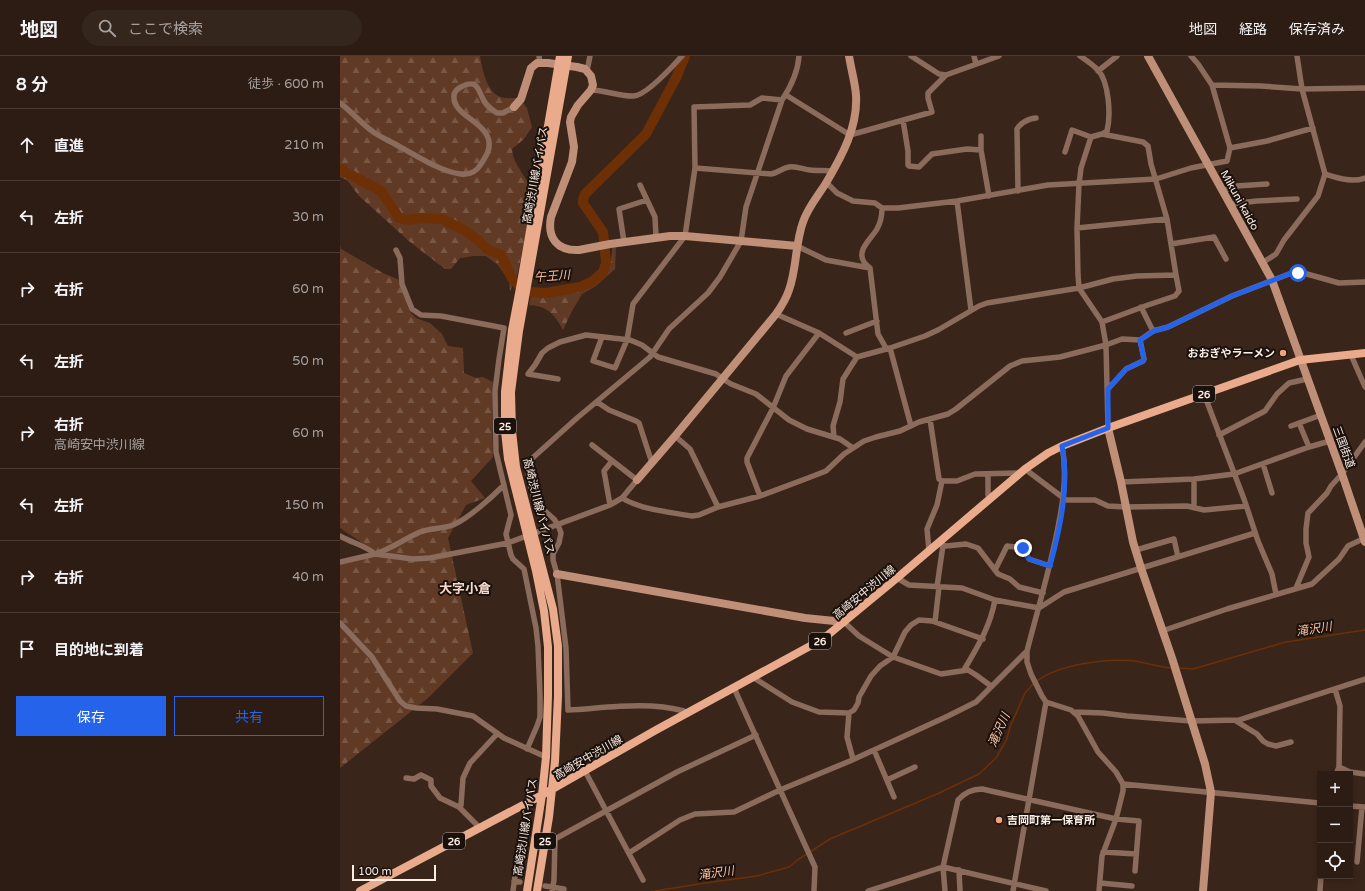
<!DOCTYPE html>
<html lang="ja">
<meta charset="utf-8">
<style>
body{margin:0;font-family:"Varela Round","Noto Sans JP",sans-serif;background:#34251d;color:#f1f3f6}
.controls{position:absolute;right:12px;bottom:12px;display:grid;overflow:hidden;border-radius:0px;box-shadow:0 2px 6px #0003}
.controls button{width:36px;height:36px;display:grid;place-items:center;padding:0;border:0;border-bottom:1px solid #483a34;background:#2c1c14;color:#f1f3f6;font:20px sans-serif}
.scale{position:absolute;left:12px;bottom:10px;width:84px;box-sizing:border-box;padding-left:4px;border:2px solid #fcede5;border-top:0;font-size:11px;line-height:14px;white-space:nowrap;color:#fcede5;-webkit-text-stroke:3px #1a110c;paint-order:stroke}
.stop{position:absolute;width:12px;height:12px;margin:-9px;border:3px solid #2563eb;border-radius:50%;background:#fff}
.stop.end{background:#2563eb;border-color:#fff;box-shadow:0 1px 4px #0008}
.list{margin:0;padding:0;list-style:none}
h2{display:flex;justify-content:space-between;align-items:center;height:52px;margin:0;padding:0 16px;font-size:17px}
h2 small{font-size:13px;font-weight:400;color:#a6a1a0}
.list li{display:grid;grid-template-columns:26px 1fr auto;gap:12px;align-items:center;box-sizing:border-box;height:72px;padding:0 16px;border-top:1px solid #483a34}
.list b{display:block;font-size:15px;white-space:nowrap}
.list p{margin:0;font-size:13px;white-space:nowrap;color:#a6a1a0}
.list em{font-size:13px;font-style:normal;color:#a6a1a0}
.actions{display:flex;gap:8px;padding:12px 16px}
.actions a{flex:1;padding:9px 0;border:1px solid #2563eb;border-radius:0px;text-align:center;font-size:14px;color:#2563eb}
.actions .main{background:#2563eb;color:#fff}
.icon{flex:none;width:22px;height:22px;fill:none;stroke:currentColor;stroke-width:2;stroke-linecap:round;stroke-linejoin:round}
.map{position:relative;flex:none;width:1025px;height:835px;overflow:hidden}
header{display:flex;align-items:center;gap:24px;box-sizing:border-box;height:56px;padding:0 20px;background:#2c1c14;border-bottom:1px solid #483a34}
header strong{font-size:19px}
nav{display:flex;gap:22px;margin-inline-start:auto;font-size:14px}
.search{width:280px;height:36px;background:#34251d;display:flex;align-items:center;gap:10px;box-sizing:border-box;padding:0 14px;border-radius:22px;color:#a6a1a0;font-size:15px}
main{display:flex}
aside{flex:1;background:#2c1c14}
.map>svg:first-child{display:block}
.forest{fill:url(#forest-firs)}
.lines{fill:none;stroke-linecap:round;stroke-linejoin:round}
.stream{stroke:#6d2f06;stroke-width:1.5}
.river{stroke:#6d2f06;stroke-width:10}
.street{stroke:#8a6b5c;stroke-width:5.5}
.secondary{stroke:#c08f77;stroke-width:8}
.primary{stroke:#eaab8c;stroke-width:8}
.route{stroke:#2563eb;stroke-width:5}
.poi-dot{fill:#f0a27a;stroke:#1a110c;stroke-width:1.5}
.labels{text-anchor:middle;stroke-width:4;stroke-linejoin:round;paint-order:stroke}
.shield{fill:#1a110c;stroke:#b8aba4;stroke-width:1}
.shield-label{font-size:10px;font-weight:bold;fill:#fcede5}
.street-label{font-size:11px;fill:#fcede5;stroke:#1a110c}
.poi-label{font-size:11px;font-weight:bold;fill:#fcede5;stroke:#1a110c;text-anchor:end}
.water-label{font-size:12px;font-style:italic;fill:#f9bea1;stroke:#1a110c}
.quarter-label{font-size:13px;font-weight:bold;fill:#f7d8ca;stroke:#1a110c}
</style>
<header>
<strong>地図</strong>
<div class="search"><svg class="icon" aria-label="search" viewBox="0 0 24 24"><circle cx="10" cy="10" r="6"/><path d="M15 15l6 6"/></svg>ここで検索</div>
<nav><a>地図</a><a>経路</a><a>保存済み</a></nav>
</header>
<main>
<aside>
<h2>8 分<small>徒歩 · 600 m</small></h2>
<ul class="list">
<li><svg class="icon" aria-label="ahead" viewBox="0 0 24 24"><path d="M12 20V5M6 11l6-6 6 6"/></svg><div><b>直進</b></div><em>210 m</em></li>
<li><svg class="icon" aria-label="left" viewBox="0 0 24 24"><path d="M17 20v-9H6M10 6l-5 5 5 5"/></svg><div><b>左折</b></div><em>30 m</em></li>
<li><svg class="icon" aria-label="right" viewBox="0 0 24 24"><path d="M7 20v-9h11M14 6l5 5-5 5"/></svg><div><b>右折</b></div><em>60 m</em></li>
<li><svg class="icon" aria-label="left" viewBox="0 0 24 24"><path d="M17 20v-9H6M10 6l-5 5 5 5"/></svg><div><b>左折</b></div><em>50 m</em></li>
<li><svg class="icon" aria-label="right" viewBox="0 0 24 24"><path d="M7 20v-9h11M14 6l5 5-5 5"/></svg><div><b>右折</b><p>高崎安中渋川線</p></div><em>60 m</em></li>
<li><svg class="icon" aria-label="left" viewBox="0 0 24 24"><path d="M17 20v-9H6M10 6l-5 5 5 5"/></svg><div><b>左折</b></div><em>150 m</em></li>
<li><svg class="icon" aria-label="right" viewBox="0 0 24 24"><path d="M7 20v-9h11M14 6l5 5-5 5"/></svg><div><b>右折</b></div><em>40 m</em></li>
<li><svg class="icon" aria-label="arrive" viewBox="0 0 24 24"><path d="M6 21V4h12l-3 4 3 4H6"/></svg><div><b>目的地に到着</b></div></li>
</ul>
<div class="actions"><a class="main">保存</a><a>共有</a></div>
</aside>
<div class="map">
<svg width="1025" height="835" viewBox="0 0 1025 835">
<defs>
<pattern id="forest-firs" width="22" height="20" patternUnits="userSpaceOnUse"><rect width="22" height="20" fill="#613a26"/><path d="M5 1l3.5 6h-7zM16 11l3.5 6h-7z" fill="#795745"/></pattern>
</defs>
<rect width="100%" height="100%" fill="#3a251a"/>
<path class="forest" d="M0 0H140C142 12 146 33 158 40 164 43 172 42 179 42L187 52 192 71 184 83 172 93C173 111 190 122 193 140L177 221 170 235 169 225 158 209 146 200H134L120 202 111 213H105L70 186 19 140 7 124 0 121Z
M0 189 1 193 43 217 59 224 70 256 76 262 90 267 102 278 108 290 123 292 124 317 136 322 143 321 153 326 152 355 153 401 131 425 145 442 126 449 108 482 133 597 88 642 0 712V507L39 498 0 472Z
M276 190 275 213 256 230 242 238 232 255 223 274C214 258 208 250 189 249L191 238C223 239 274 233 272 191Z"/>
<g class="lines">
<path class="stream" d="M839 612 853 613 946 586 1025 574
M697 625C719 608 768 602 795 605 807 607 819 611 831 612
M315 835 365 827 417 820 449 811 459 803 490 783 597 738 639 718 656 702 667 683 670 671 685 637 694 627"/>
<path class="river" d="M0 113 41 135 59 162 67 164 83 162 102 163 122 173 138 184 147 193 161 199 171 221 180 231 192 236 205 237 240 231 253 225 263 216 266 207 264 184 263 176 243 147V144L245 138 306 78 336 22 345 0"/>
<path class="street" d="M199 0 200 7
M571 0 599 18 606 19 659 0
M634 0 636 8
M740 0C746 4 753 9 758 14 769 26 771 59 767 75L762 78 751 81 741 112 739 128 737 172 738 219 739 232 762 266 766 289 768 372
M957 0 962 33 985 118C998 122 1012 127 1025 122
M247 15 250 0
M758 15 777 0
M872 29 921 30 962 33 1025 32
M251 34C265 34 280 41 294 40 307 39 333 10 342 0
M446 39 510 79 592 56 588 42V37L606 19
M0 47C11 55 20 66 32 75 38 80 48 84 55 88 73 98 101 116 121 118 130 119 137 115 141 108 146 100 150 95 149 86 147 66 112 59 114 40 114 36 117 33 121 31 138 22 138 34 144 45 147 50 152 54 157 57H163L174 51
M563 64 568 95V109L569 110 579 111 592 98 627 93 641 94
M641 80V94L649 140
M890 92 927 85 973 72
M725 96 732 74 751 81
M355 112 431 118C438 117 442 112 449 111 456 110 463 113 470 114 478 115 485 114 493 115
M486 126 497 137 513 145 535 147 542 152H558L617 145 708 129 816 123 851 112 887 105 890 92 872 29 858 8 851 0
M300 129 315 161 316 181
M678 135 677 73C680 67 690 62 696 62
M882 135 896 130 927 128
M617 145 631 254
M890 148 917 145 957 143
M542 152C542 160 541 166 537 173 532 182 516 194 524 206 525 208 528 210 530 212L538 278 546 292
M737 172 827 163
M284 186 279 153 307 144
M831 188 874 181 886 203
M457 190 486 204 530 212
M56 194 60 202 62 228 72 253 81 259 101 260 164 272 159 303 155 335 156 396 171 459 166 478 171 499 173 503 184 513 196 572 198 590 200 639V661L197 670 187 693
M922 207 936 198 944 184 978 140 985 118
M801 251 813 275
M436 258 479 277 517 301 550 292 585 280 598 274 639 250 647 247 739 232 773 223 797 220 836 219 827 163 811 108 808 90 803 86 762 78
M762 266 808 249 835 240 839 235 836 219
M506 277 537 265
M262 281 253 305 275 312 287 284 293 248 345 180 355 112 354 51 410 49 422 42 442 44
M550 292 571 370
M1011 299 1025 331
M218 323 188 318 195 309 202 297 208 292 220 286 246 279 290 284 302 289 318 301 376 318 383 323 391 328 416 338 449 364 467 373 500 383 513 392
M768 333 786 313 803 305 804 303 800 284
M864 338 904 443 918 485 932 518 936 538
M257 346 269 354 296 365 299 367 312 407
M959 367 969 391
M951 370 981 359
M879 379 925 355 937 338 949 327 967 323
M335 380 350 393 378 451
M494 381 493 370 500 346 503 323 517 301
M722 390C727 415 724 441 719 466 711 510 698 552 687 595V606L691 618 702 640 706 646 731 654 738 660 758 696 776 716 783 728V735L776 763 762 800 759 835
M923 408 932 437
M685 413 726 444H755L768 450 786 451 847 450 864 454 906 450
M648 418V439L651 442
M602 425H617L635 418 680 417
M781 426 854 423 894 418 969 391 990 385
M420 440 407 406V402L433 352 446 320 479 277
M282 442C302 454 329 456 352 460L359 459 378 451 420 440 468 422 486 415 504 398 524 385 536 381 560 375 579 366 608 358 616 353 670 310 682 305 720 301 766 289 782 283 800 284 813 275 828 271 892 240 949 218H967L999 227 1025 226
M270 449 264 415 272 405
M854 452V423
M0 480C12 487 25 489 35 498 51 493 64 483 80 476 90 472 102 473 113 469 128 463 152 441 164 429
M598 487 606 490 626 488 638 492 658 518 670 523 679 531 703 537
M796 494 834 483 838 501
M589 495 587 473 597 449 602 425 599 423 590 363
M0 506 35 498 73 503 90 502 168 487 270 449 282 442 297 424 252 389
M655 514 667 490 683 492 689 503 710 510
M557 522 569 529 622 532 655 544 699 552 724 536 915 477
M597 531 603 489
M956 532 969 501 966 487V473L968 457 987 437 991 430 1002 418 1025 386
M504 566 519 580 553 601 601 618 628 614 636 619 651 630
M595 566 599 531
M0 567 32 601 60 645 66 650 76 652 97 653 133 660 164 682 206 701
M822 575 887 553 972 528 999 503 1008 490 1025 482
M624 614C638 590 650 571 655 544
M414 622 452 646 479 656 509 657 514 654 518 647 519 641 531 620 540 610 553 601 565 576 571 569 579 564 592 565 643 583
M394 632 475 811 474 835
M995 633 1000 650 999 711 996 718
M734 656 763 657 787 660 851 665 899 664 1025 623
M509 657 507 681 513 703
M346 658 344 655C306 645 266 652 228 654L226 592 217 518 213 504V498L219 487 221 477 218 469 214 463 206 456 199 452 195 445 188 421 187 407 237 362 310 301 329 273 368 237 380 221 401 185 406 151 442 44C450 32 458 15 459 0
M896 665 917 678 923 685 928 688 936 690 951 686
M534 694 554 741
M999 711 1010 716 1025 718
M245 715 303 824
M66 722 74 723 81 719 91 724V730L100 742 119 751 140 772
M547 724 575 711
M783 728 980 747
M1010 750 1025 751
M119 751 121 749 123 722 130 707 157 678
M204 789 337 716 416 679
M763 796 796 798
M289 797 340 764 355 758 394 756 440 734 510 705 608 660 636 646 687 595
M1017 806 1022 751
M619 814 620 835
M174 825 180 826
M760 827 792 830
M205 830 224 833
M173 835 175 820 181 802
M212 835 214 824 215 783
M528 835 603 811 706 835
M605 835 603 811 618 744C625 736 632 733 642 733L776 763 799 765 795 815
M673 835 706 646
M980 835 981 820"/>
<path class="secondary" d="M808 0 932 224 1002 418 1025 486
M174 51 181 43 191 12 197 7H208L237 11 245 13 251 20 253 29 251 34 238 49 231 61 230 66 234 91 232 106 211 161C207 182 217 195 239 194L270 188 330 180H345L457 190
M768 372 781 426 793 486 801 512 832 602 865 708 871 736 863 835
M297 424 335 380 436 258C441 251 446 243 449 234 457 212 455 188 463 166 468 151 478 140 486 127 502 100 518 71 516 39 515 26 511 13 509 0
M217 518 465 562 504 566"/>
<path class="primary" d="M20 835 202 739 316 674 483 583 557 522 685 413 708 397 722 390 768 372 960 304 1025 297
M187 835 202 739 206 701 208 639V591L204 555 196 515 168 403 165 375V336L172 274 181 227 220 0
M197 835 209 761 215 705 218 640V590L213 553 176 411 172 375 171 336 179 275 228 0"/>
</g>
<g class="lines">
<path class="route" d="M683 492 689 503 710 510C720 473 730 429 722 390L768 372V333L786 313 803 305 804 303 800 284 814 275 828 271 892 240 949 218 958 217"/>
</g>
<g class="poi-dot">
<circle cx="943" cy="297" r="4"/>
<circle cx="659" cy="764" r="4"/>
</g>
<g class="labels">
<g class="shield">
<rect x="853" y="330" width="22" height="16" rx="3"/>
<rect x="154" y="362" width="22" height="16" rx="3"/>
<rect x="469" y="577" width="22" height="16" rx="3"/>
<rect x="103" y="777" width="22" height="16" rx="3"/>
<rect x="194" y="777" width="22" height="16" rx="3"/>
</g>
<g class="shield-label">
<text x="864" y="342">26</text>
<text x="165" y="374">25</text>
<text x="480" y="589">26</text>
<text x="114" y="789">26</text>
<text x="205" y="789">25</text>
</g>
<g class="street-label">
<text transform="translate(195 119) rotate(-80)" y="4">高崎渋川線バイパス</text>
<text transform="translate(900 144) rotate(61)" y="4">Mikuni kaido</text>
<text transform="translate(1004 391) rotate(70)" y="4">三国街道</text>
<text transform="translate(199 450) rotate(76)" y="4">高崎渋川線バイパス</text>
<text transform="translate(524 536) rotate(-40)" y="4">高崎安中渋川線</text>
<text transform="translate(248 701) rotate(-30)" y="4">高崎安中渋川線</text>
<text transform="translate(185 771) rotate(-81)" y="4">高崎渋川線バイパス</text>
</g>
<g class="poi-label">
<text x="935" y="301">おおぎやラーメン</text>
<text x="667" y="768" text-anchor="start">吉岡町第一保育所</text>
</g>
<g class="water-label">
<text transform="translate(212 220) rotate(-4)" y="4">午王川</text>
<text transform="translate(974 573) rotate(-9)" y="4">滝沢川</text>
<text transform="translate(659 674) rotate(-66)" y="4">滝沢川</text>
<text transform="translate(376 817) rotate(-8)" y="4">滝沢川</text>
</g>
<g class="quarter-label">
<text x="125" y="537">大字小倉</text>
</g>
</g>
</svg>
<div class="controls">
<button>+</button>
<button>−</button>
<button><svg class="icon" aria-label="locate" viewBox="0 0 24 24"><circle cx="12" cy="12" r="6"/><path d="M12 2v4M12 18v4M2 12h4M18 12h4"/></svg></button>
</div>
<div class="scale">100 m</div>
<div class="stop" style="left:958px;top:217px"></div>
<div class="stop end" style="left:683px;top:492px"></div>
</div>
</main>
